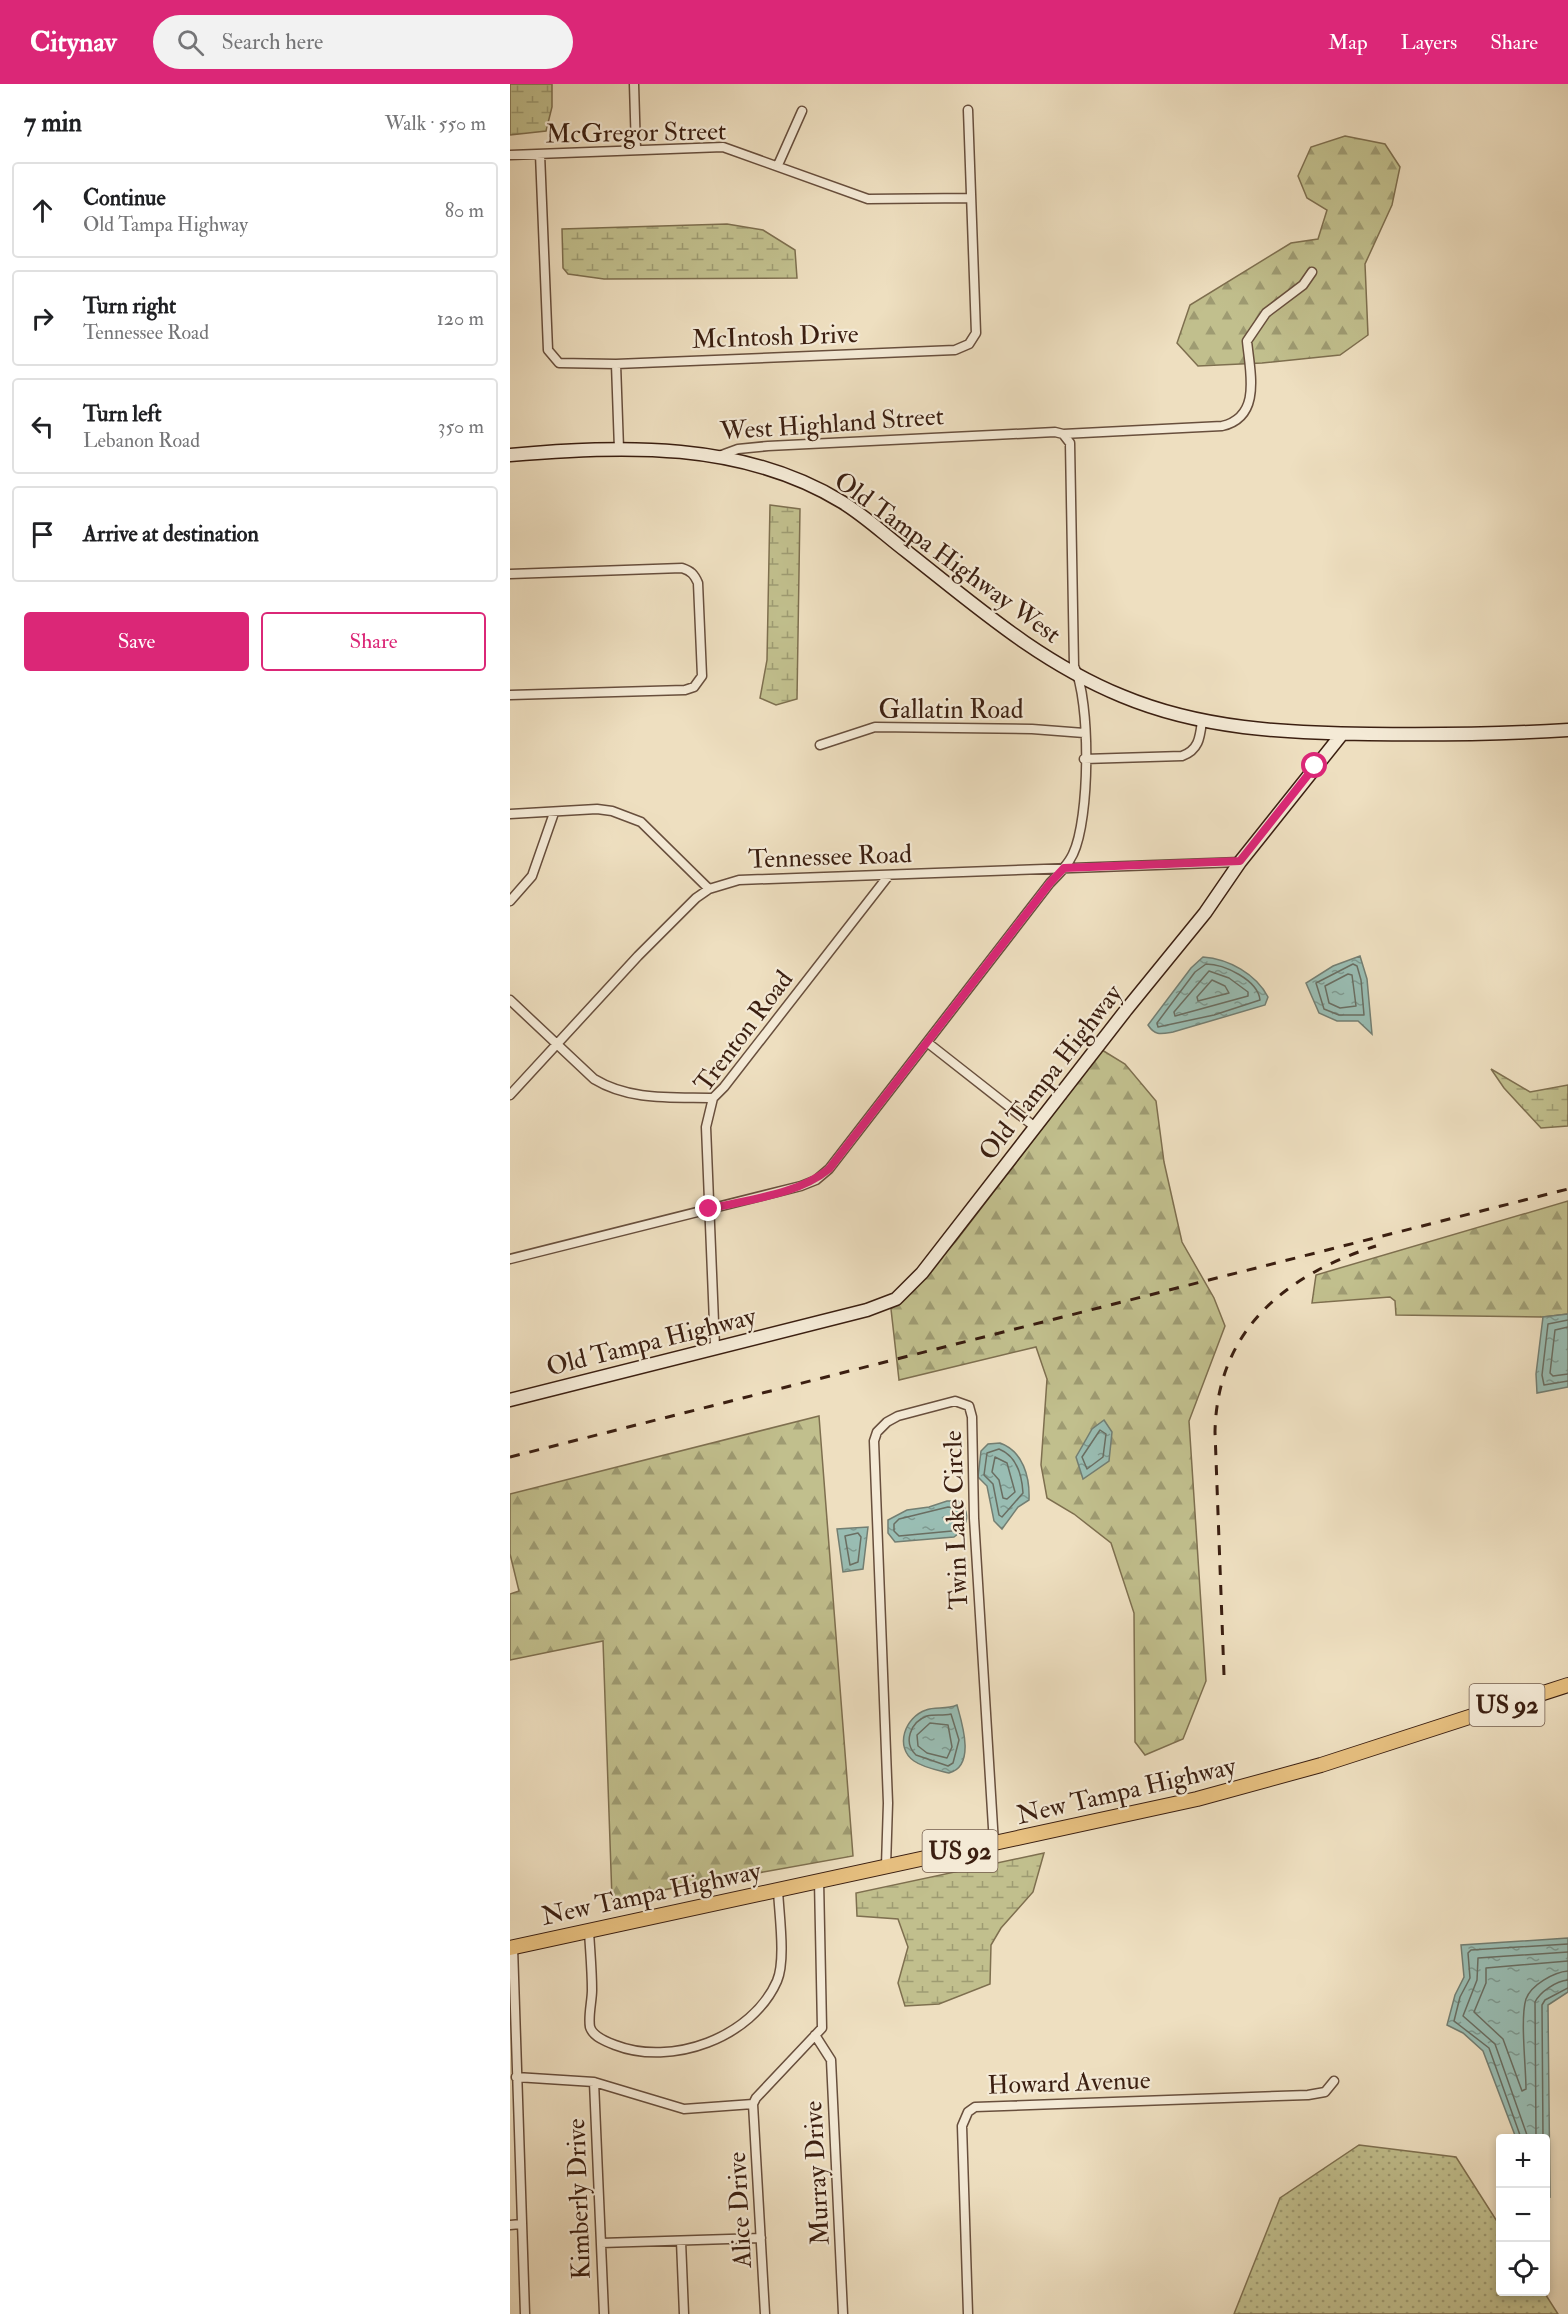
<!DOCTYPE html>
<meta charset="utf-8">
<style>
body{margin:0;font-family:"IM FELL Double Pica",serif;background:#f2f2f2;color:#202124}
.controls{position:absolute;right:18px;bottom:18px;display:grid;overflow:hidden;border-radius:6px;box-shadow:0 3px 9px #0003}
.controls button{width:54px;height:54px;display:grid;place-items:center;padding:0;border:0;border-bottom:2px solid #e0e0e0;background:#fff;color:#202124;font:30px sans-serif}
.stop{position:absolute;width:18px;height:18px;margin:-14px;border:4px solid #db2777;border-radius:50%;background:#fff}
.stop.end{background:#db2777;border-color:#fff;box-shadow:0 2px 6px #0008}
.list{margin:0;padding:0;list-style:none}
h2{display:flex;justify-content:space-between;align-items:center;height:78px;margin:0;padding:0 24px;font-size:26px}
h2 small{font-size:20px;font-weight:400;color:#757577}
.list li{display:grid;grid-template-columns:39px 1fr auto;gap:18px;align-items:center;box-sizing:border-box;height:96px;margin:0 12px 12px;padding:0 12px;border:2px solid #e0e0e0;border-radius:6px}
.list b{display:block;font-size:22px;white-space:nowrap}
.list p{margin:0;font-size:20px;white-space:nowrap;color:#757577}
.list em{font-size:20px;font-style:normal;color:#757577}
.actions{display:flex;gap:12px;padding:18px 24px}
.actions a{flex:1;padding:14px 0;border:2px solid #db2777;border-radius:6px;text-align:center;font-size:21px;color:#db2777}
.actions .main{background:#db2777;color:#fff}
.icon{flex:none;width:33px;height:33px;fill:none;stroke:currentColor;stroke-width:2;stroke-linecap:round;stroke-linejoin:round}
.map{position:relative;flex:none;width:1058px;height:2230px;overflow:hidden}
header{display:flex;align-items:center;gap:36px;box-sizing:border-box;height:84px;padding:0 30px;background:#db2777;color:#fff}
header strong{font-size:28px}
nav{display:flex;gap:33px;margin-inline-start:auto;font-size:21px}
.search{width:420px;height:54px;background:#f2f2f2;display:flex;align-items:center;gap:15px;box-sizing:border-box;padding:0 21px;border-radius:33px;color:#757577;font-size:22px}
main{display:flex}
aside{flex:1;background:#fff}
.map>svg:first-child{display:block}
.grass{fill:url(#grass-dots);stroke:#7e6f4f;stroke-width:1.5}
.forest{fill:url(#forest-firs);stroke:#7e6f4f;stroke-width:1.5}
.wetland{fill:url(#wetland-marsh);stroke:#7e6f4f;stroke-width:1.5}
.water{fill:url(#water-ripples);stroke:#737e72;stroke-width:1.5}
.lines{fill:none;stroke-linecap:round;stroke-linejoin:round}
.shore{stroke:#6a6e62;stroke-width:1.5}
.street-casing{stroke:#684f3d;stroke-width:11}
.secondary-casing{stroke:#3b1f11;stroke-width:15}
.primary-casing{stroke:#3b1f11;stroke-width:16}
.street{stroke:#f4ead6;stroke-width:8}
.secondary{stroke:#f4ead6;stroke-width:12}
.primary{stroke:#e7c080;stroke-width:14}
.rail{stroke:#3b1f11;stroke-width:3;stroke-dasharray:10 10;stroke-linecap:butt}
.route{stroke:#db2777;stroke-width:8}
.labels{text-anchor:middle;stroke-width:4.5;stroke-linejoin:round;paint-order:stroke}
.shield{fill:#f4ead6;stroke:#725c4c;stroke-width:1.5}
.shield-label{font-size:24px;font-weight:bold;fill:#3b1f11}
.street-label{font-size:26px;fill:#3b1f11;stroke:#f4ead6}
</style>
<header>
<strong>Citynav</strong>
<div class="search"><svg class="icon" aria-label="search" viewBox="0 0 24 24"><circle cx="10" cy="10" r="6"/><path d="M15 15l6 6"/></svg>Search here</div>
<nav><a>Map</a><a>Layers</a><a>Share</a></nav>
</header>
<main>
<aside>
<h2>7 min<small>Walk · 550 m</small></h2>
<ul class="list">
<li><svg class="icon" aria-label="ahead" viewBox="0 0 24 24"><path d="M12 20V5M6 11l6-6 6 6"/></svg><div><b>Continue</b><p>Old Tampa Highway</p></div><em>80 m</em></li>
<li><svg class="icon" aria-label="right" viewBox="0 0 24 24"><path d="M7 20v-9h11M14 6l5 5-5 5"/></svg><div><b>Turn right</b><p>Tennessee Road</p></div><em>120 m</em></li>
<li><svg class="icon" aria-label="left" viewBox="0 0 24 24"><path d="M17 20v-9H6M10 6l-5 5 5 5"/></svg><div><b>Turn left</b><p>Lebanon Road</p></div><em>350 m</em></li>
<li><svg class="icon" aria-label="arrive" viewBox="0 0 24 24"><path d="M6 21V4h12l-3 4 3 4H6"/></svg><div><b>Arrive at destination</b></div></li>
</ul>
<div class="actions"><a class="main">Save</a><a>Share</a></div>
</aside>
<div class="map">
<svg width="1058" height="2230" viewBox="0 0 1058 2230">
<defs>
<pattern id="grass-dots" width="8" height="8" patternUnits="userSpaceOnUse" patternTransform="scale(1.5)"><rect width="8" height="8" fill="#c1bf8d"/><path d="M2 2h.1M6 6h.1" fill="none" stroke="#9e9b72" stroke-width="1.8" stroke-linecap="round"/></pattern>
<pattern id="forest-firs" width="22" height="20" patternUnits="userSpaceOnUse" patternTransform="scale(1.5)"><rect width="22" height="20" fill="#c1bf8d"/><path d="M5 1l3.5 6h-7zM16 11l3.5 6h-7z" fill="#9e9b72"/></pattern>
<pattern id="wetland-marsh" width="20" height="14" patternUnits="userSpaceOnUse" patternTransform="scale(1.5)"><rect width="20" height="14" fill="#c1bf8d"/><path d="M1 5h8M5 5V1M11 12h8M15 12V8" fill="none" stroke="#9e9b72"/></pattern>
<pattern id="water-ripples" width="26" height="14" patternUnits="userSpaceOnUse" patternTransform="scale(1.5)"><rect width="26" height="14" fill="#99bdb3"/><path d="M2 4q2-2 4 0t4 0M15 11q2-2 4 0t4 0" fill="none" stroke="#7e9990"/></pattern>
</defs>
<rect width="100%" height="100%" fill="#eedfc0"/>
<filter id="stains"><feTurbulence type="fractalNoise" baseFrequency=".00333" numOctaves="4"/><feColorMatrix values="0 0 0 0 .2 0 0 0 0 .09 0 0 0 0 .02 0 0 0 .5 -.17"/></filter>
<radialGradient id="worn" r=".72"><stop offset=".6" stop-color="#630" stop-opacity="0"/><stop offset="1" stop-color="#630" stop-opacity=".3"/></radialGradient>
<path class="grass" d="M849 2061 946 2073 990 2142V2208H1034L1048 2230H724L770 2114Z"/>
<path class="forest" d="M835 52 875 60 890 83 882 121 855 180 858 251 830 271 752 279 688 282 667 259 680 221 781 159 808 155 817 126 797 114 788 92 801 63Z
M592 966 615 980 646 1017 654 1078 672 1158 704 1214 715 1242 679 1337 696 1597 673 1655 635 1671 625 1658 624 1529 601 1459 564 1430 537 1414 531 1381 537 1295 526 1263 389 1296 381 1225 402 1207 446 1157Z
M1058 1117V1230L1033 1233 886 1231 885 1217 880 1213 802 1219 806 1191Z
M309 1332 343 1772 102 1815 93 1557 0 1576V1510L9 1507 0 1470V1410Z"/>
<path class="wetland" d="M0 0H42V23L36 47 0 51Z
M217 140 253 146 285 166 287 194 94 195 58 190 53 184 52 145Z
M260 421 290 425 287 615 266 621 250 614 257 576Z
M981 985 1020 1008 1058 1001V1042L1031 1044 994 1004Z
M534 1769 523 1808 491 1844 481 1861 480 1900 429 1920 395 1922 388 1899 398 1863 388 1835 347 1832 346 1809Z"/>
<path class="water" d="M850 872 857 895 862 950 848 937H827L809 929 796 899 823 882Z
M693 873C719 875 746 890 758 913L755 921 663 948C651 950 645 952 638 941L681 884Z
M1058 1230V1303L1027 1309 1026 1290 1033 1233Z
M594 1336 602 1348 599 1377 573 1395 566 1373 582 1345Z
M490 1359C513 1367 520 1393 519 1416L508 1423 492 1445 484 1437 477 1402 468 1393 471 1367 478 1360Z
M437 1417H449C462 1429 457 1444 444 1453L385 1458 378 1449V1436L397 1426 419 1423Z
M358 1443 353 1485 333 1488 327 1445Z
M447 1621C452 1639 466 1682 439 1689 427 1686 414 1684 404 1677 384 1663 395 1633 416 1626 425 1622 436 1626 447 1621Z
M1058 1854V1908L1038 1921 1040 2113 1036 2112V2054H1006L973 1967 953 1949 937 1941 945 1911 954 1893 951 1861Z"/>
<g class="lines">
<path class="shore" d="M696 880C714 880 748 896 750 916L704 931 648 943 647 939 685 888Z
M843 880 847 882 851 896 854 931H829L814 925 806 899Z
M699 887 719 894 738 908V912L665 932 664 928Z
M838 890 842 891 846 922 830 924 819 919 815 902Z
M702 896 715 902 719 909 688 917 687 913Z
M1058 1236 1038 1240 1032 1291 1034 1301 1058 1297
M1058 1243 1045 1246 1040 1289 1043 1292 1058 1290
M590 1346 596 1350 593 1373 577 1385 572 1373Z
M489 1365C507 1372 512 1392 513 1409L492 1433 489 1431 483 1400 474 1391 477 1369Z
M485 1373 497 1379 505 1408 497 1415 493 1414 489 1396 482 1388Z
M438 1423 447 1424 451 1430 448 1443 442 1447 389 1452 384 1447V1440L389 1435Z
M348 1449 351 1453 348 1478 340 1481 335 1452Z
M441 1630 449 1656 443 1679 438 1682 406 1671C393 1659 400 1638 417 1632 424 1630 433 1632 441 1630Z
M420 1639 438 1641 442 1663 437 1674 417 1669 408 1662 407 1651Z
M1058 1877 976 1884V1899L964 1928 993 1955 1012 2007 1016 2005C1016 1983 1010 1934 1016 1915 1021 1901 1044 1888 1058 1887
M1011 2054 979 1964 944 1937 950 1913 960 1894 958 1869 961 1866 1058 1860
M1018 2054 985 1960 953 1932 967 1896 968 1874 1058 1868
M1026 2054 1025 1918C1030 1908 1046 1897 1058 1896
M1033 2054 1032 1921 1035 1916 1058 1904"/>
<defs>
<path id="street" d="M124 0 126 66
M30 70 38 266 49 279 106 280 445 266 459 260 466 249 458 26
M0 71 213 63 358 115 460 114
M268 81 292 27
M106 280 109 365
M553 350 712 342C752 333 740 288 737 257L756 229 793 201 802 188
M0 490 172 484C181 487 184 490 188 499L192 592 184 603 175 606 0 611
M310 661 365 643 522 645 574 649
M574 675 672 672C689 666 690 653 692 637
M0 730 87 725 102 727 131 738 199 805
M0 817 22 792 44 729
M0 916 84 995C120 1017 162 1013 203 1014
M418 959 525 1043
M0 1011 128 872 186 814 199 805 229 796 730 778
M0 1175 291 1102 306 1096 319 1085 540 799C549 790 558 781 563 770 580 735 581 617 564 582L560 359 553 350 545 348 258 362 228 365 209 372
M205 1263 196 1043 203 1014 214 1003 379 791
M376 1782 378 1719 364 1357 367 1348 377 1338 388 1332 445 1317 459 1322 462 1333 464 1434 484 1760
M79 1847C80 1866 82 1886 82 1906 82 1917 78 1932 80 1943 83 1953 97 1958 105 1961 161 1983 242 1954 267 1897 276 1876 269 1830 268 1806
M3 1863 15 2230
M305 1951 321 1976 333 2230
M6 1993 84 1998 174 2025 243 2020
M84 1998 94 2230
M243 2020 246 2014 312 1944 309 1796
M243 2020 255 2230
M0 2141 11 2140
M171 2157 174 2230
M91 2159 251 2154
M458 2230 452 2042 458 2028 465 2023 798 2011 815 2008 824 1997"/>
<path id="secondary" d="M0 371C112 361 232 357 332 418 355 432 375 451 396 467 466 522 529 578 612 612 691 645 775 649 859 650 925 651 991 650 1058 646
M0 1316 357 1226 386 1215 412 1189 616 926 695 829 730 778 832 650"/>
<path id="primary" d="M0 1864 687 1715 811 1681 1058 1601"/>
</defs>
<use href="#street" class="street-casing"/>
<use href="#secondary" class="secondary-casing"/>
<use href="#primary" class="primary-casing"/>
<use href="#street" class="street"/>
<use href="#secondary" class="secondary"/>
<use href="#primary" class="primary"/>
<path class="rail" d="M0 1373 1058 1105
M714 1591 705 1348C707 1246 775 1191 866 1162"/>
</g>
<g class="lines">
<path class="route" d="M199 1125C239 1115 287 1111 319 1085L540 799 554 784 730 777 805 682"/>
</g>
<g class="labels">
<g class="shield">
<rect x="959.5" y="1600" width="75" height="42" rx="4.5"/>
<rect x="412.5" y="1746" width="75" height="42" rx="4.5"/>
</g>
<g class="shield-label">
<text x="997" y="1629">US 92</text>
<text x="450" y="1775">US 92</text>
</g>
<g class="street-label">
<text transform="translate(126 48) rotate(-1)" y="9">McGregor Street</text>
<text transform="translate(265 252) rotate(-2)" y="9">McIntosh Drive</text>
<text transform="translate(322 339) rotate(-4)" y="9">West Highland Street</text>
<text transform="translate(438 473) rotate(36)" y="9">Old Tampa Highway West</text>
<text x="441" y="634">Gallatin Road</text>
<text transform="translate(320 772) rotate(-2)" y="9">Tennessee Road</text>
<text transform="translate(233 947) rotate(-53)" y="9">Trenton Road</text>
<text transform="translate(540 988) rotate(-52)" y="9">Old Tampa Highway</text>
<text transform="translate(141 1257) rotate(-14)" y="9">Old Tampa Highway</text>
<text transform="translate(445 1436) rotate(-92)" y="9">Twin Lake Circle</text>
<text transform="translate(616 1706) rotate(-13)" y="9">New Tampa Highway</text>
<text transform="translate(141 1809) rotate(-12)" y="9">New Tampa Highway</text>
<text transform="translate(559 1998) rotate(-2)" y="9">Howard Avenue</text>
<text transform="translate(306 2089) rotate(-93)" y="9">Murray Drive</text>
<text transform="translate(68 2115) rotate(-92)" y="9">Kimberly Drive</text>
<text transform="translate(229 2126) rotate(-93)" y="9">Alice Drive</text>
</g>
</g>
<rect width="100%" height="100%" filter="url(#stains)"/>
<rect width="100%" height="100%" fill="url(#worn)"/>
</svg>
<div class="controls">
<button>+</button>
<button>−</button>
<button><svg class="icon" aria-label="locate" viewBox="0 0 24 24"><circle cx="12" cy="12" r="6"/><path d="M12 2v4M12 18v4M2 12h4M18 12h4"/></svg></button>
</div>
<div class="stop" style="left:805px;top:682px"></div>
<div class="stop end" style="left:199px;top:1125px"></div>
</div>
</main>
